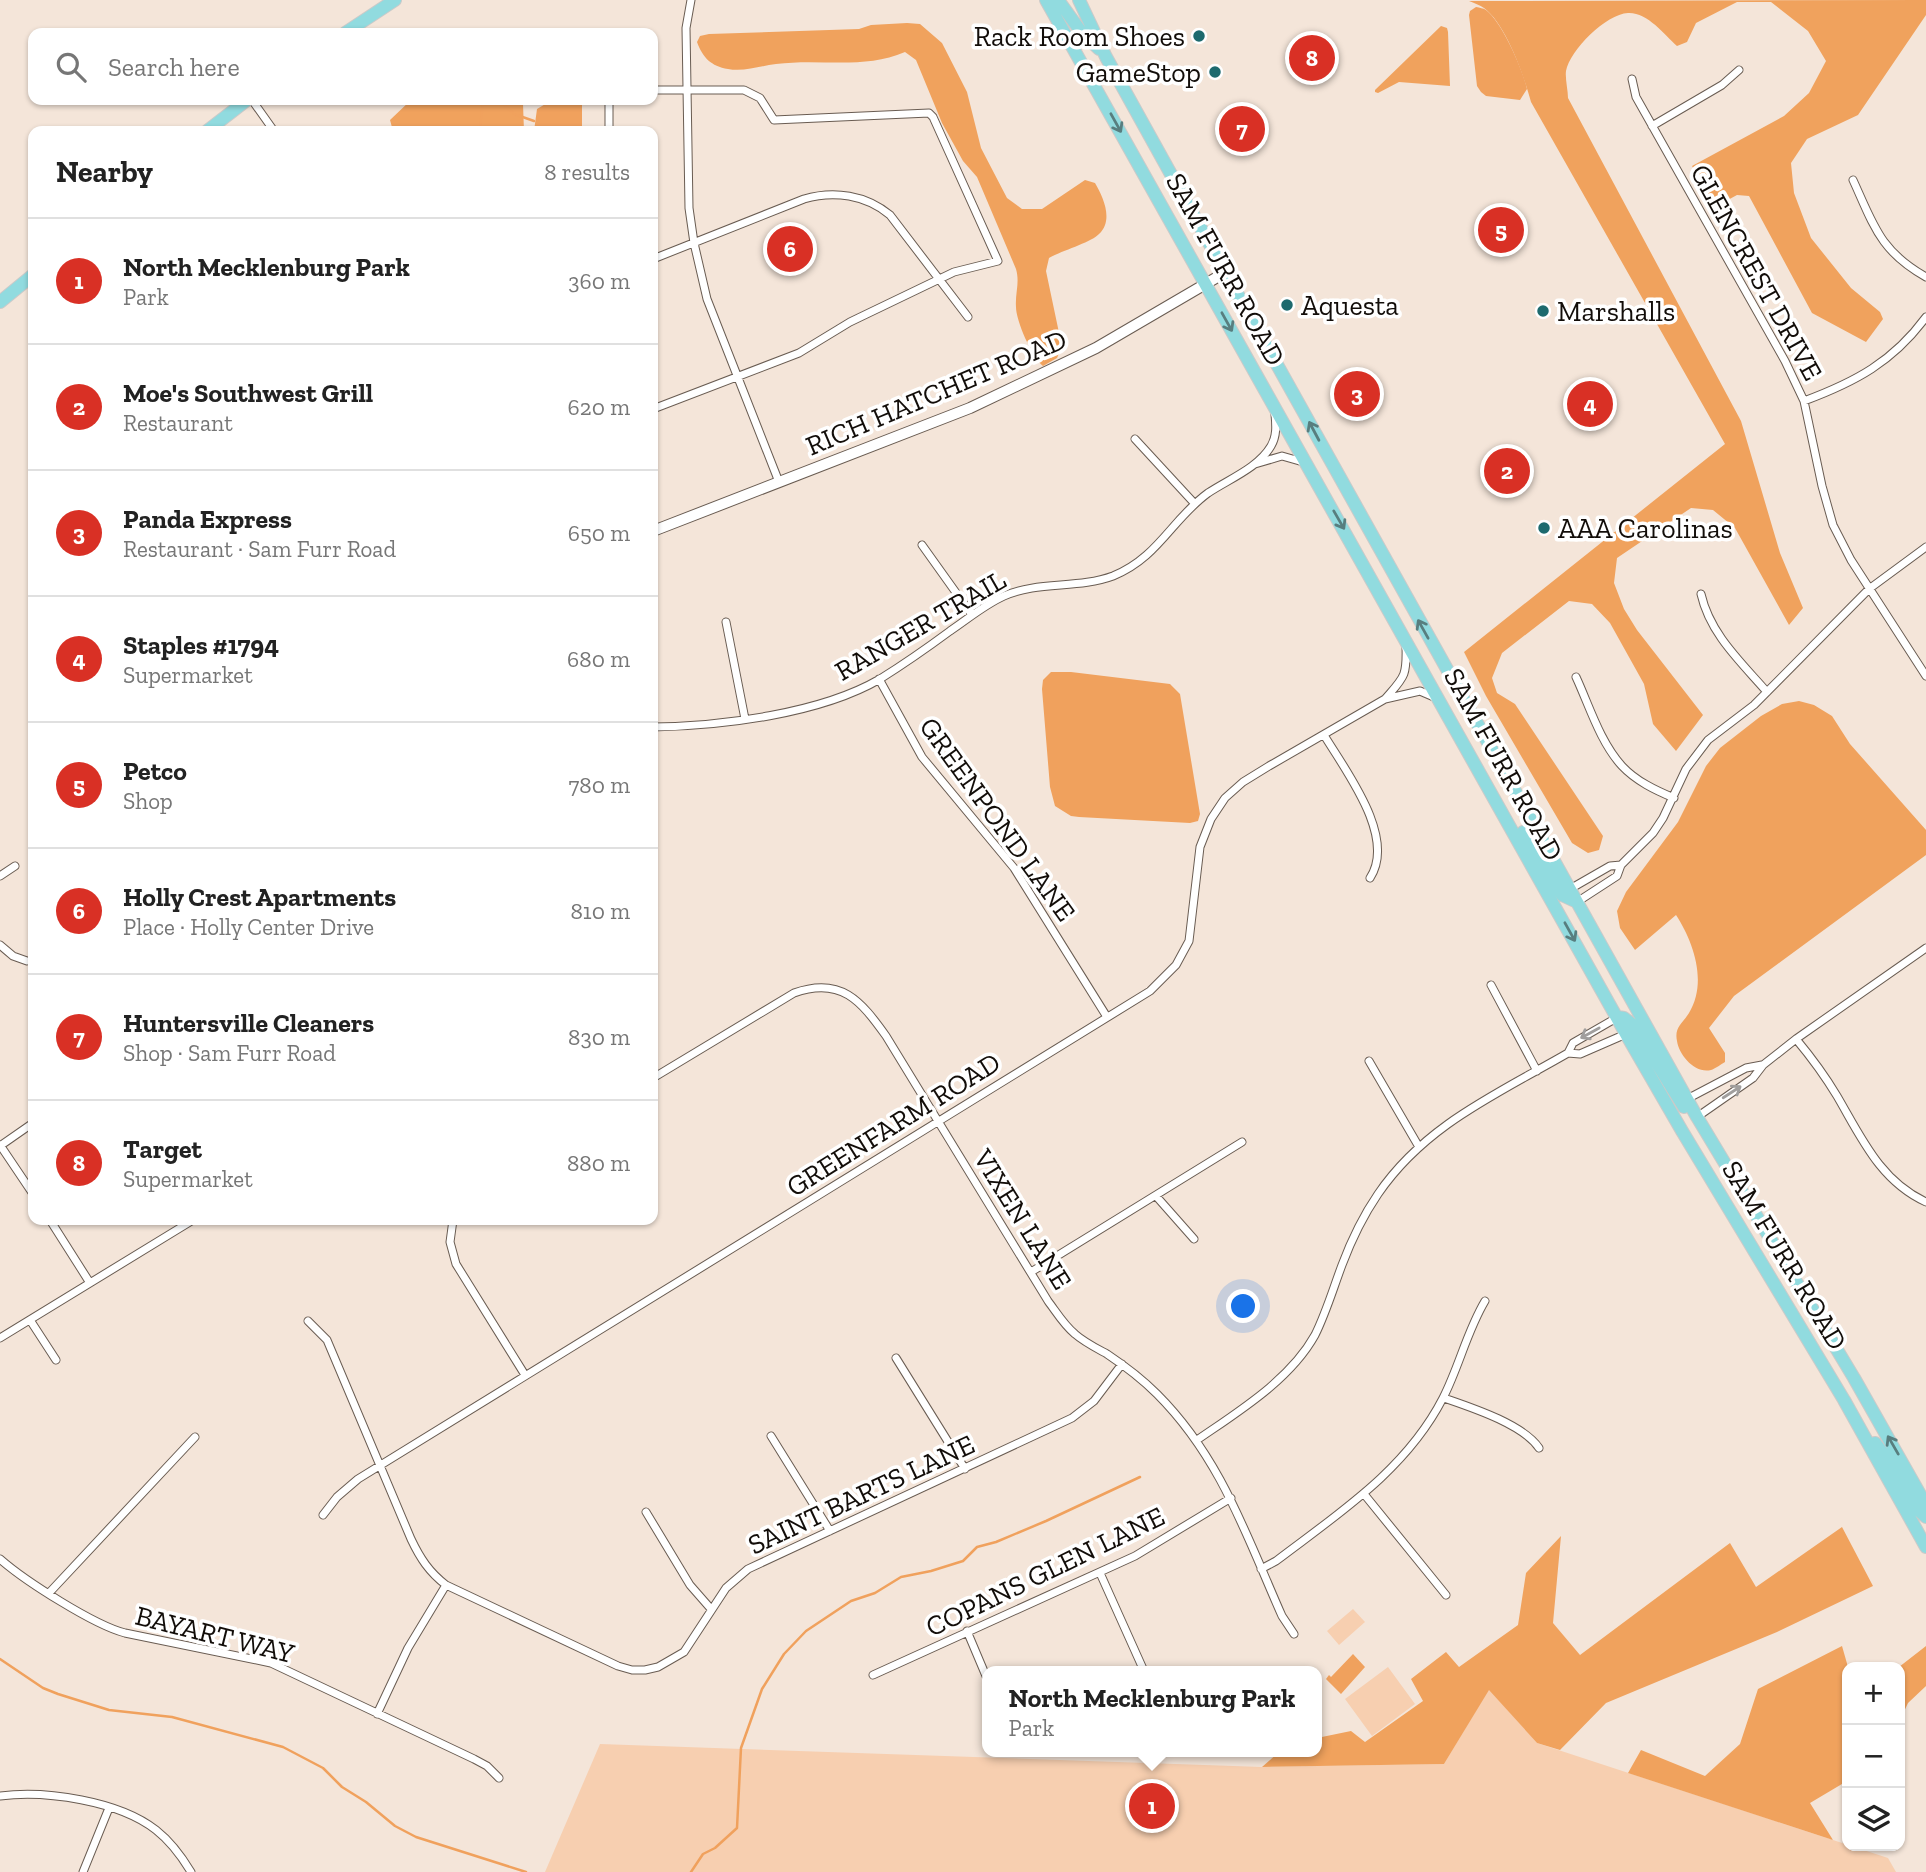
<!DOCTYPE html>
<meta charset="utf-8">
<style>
body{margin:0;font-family:"Zilla Slab",serif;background:#f6f6f6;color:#222}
.controls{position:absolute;right:21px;bottom:21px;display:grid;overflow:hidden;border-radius:14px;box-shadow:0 2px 5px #0004}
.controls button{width:63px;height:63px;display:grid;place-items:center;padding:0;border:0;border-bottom:2px solid #e0e0e0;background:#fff;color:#222;font:35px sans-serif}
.you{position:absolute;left:1244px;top:1307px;width:24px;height:24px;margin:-18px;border:5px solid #fff;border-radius:50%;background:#1a73e8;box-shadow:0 0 0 10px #1a73e833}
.badge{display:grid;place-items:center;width:46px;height:46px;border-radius:50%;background:#d93025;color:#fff;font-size:23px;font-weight:700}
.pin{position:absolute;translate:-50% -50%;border:4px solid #fff;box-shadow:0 2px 7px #0006}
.popup{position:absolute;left:982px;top:1666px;width:340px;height:91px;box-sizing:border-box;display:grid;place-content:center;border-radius:14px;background:#fff;filter:drop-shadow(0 2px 5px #0005);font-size:23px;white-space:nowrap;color:#767676}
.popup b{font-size:26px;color:#222}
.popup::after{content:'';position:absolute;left:50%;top:100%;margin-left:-14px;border:14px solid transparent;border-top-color:#fff}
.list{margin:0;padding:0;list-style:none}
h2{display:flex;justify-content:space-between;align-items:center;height:91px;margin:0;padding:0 28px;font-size:30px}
h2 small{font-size:23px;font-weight:400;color:#767676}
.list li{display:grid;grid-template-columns:46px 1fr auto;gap:21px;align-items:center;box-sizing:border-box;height:126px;padding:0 28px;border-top:2px solid #e0e0e0}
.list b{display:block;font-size:26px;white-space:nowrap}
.list p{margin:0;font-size:23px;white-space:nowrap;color:#767676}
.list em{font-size:23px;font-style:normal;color:#767676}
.icon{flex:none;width:38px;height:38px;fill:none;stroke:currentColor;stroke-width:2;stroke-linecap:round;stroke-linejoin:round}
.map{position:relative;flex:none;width:1926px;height:1872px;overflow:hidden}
.search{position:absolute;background:#fff;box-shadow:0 2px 5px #0004;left:28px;top:28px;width:630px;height:77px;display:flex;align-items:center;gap:18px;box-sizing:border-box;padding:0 24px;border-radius:14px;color:#767676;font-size:26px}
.panel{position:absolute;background:#fff;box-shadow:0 2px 5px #0004;left:28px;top:126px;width:630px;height:1099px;border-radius:14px}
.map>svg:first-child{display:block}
.green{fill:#f7cfb0}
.forest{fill:#f0a25d}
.water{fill:#f0a15d}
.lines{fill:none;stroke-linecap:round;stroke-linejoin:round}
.stream{stroke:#f0a15d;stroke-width:2.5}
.street-casing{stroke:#695c52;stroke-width:9}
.secondary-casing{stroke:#695c52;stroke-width:12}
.primary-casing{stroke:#cbcac9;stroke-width:14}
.street{stroke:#fff;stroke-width:7}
.secondary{stroke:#fff;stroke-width:10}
.primary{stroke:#91dbdf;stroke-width:12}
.oneway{stroke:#587e7f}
.oneway2{stroke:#a09e9d}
.poi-dot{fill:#1d6a6e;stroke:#fff;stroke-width:2.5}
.labels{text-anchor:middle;stroke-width:7;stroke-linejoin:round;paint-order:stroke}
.poi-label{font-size:28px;fill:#120d09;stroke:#fff;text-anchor:start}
.street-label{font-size:28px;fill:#120d09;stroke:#fff}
</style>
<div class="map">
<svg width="1926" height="1872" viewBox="0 0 1926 1872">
<rect width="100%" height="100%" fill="#f4e5d9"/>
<path class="green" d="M1353 1609 1365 1622 1339 1645 1327 1631Z
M1388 1667 1415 1704 1372 1736 1345 1699Z
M1489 1689 1537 1743 1888 1858 1896 1872H545L600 1744 1262 1767 1444 1764Z"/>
<path class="forest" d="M1926 0V15L1858 115 1807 139 1791 163 1794 193 1811 238 1851 288 1880 312 1883 319 1866 342 1812 313 1749 196 1737 195 1715 207 1692 166 1784 116 1809 93 1826 61 1808 31 1771 2H1737L1696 23 1687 42 1677 46C1664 34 1647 12 1628 13 1606 14 1570 50 1566 71 1565 79 1568 90 1568 98L1741 421 1780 553 1803 608 1789 625 1735 528 1713 510 1691 508 1617 558 1614 583 1624 609 1637 630 1703 715 1676 751 1653 724 1644 684 1610 623 1592 604 1569 601 1502 653 1492 678 1497 693 1515 704 1603 836 1599 850 1588 853 1572 843 1486 696 1464 652 1725 444 1531 102C1524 76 1506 24 1484 8 1480 5 1474 3 1469 1Z
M907 23 920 24 942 43 967 92 981 148 1007 198 1022 209H1042L1085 180 1095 183C1103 197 1114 220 1099 234 1092 242 1061 251 1049 258L1046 271 1062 347 1057 358 1043 366C1032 357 1016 321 1016 307 1015 293 1020 283 1016 269L977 177 963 161 942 123 916 60 905 52C863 70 820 58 776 64 760 66 744 72 728 69 711 66 703 58 697 42L700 36 709 34 859 29 871 25Z
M1441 26 1447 28 1448 32 1450 86 1399 82 1378 93 1375 92V90Z
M411 100H534L523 104 524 131H393L390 120Z
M1799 701 1814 705 1832 716 1850 744 1926 830V855L1734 996 1709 1028 1725 1053V1062C1721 1064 1715 1069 1711 1070 1695 1074 1679 1055 1677 1041 1674 1027 1683 1023 1689 1013 1708 982 1693 941 1676 915L1635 950 1620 928 1617 911 1626 892 1678 822 1706 766 1720 748 1761 716 1782 704Z
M1842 1527 1873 1586 1777 1632 1606 1703 1560 1750 1537 1743 1489 1690 1444 1764 1262 1767 1279 1752H1316L1317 1738 1351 1731 1365 1742 1423 1701 1411 1679 1446 1652 1459 1667 1518 1625 1526 1573 1561 1536 1553 1623 1580 1655 1730 1543 1756 1587Z
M1842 1646 1848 1667 1847 1781 1810 1803 1833 1840 1628 1773 1641 1750 1705 1776 1740 1744 1758 1689Z
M1926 1646V1686L1908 1703 1900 1720 1899 1667Z"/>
<path class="water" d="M1476 7C1480 8 1483 8 1486 10 1502 22 1523 70 1527 89L1520 100 1486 96 1481 92 1477 86 1469 15 1470 11Z
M552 100H582V131H534L537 109Z
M1051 672H1071L1170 684 1180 694 1200 814 1198 821 1190 823 1079 817 1071 816 1055 806 1050 787 1042 689 1043 680Z
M1353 1654 1365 1667 1341 1694 1326 1679 1329 1675 1331 1677Z"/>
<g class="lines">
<path class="stream" d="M499 100 514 114 534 121
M480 131 483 100
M0 1659 43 1688 58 1694 109 1710 172 1717 283 1747 323 1768 342 1787 366 1802 395 1826 416 1837 526 1872
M691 1872 703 1854 715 1848 737 1828 741 1748 762 1689 784 1654 806 1631 851 1601 875 1593 901 1577 931 1571 963 1561 977 1547 996 1542 1046 1521 1140 1477"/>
<defs>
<path id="street" d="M691 0 686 28 689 208 694 243 707 299 779 482
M1632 79 1636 97 1785 361 1804 401 1822 486 1833 525 1851 560 1926 676
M653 90H744L760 98 774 120 929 113 933 117 998 261 954 272 850 322 799 353 653 409
M252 100 274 131
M1652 126 1722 85 1739 70
M609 131V100
M1853 180C1874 226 1880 251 1926 277
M653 259 804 199C834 190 866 195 890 215L968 317
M1804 401C1855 382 1893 362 1926 317
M1135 439 1195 504
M1255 464 1282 456 1303 462
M922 545 972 615
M1701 594C1710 634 1741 662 1767 692
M726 622 745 719
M1576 677C1589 705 1600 742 1622 766 1636 781 1655 790 1674 798
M879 679 922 757 1014 868 1107 1017
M1385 699 1420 691 1434 697
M653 727C721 726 820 714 880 679 904 664 927 648 950 631 968 619 984 605 1004 596 1038 581 1078 589 1113 576 1158 558 1172 519 1208 493 1229 479 1258 468 1271 446 1277 436 1276 425 1275 414
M1324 735C1345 770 1397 837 1370 878
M0 876 15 866
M1570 889 1610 866 1621 865
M1577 902 1617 876 1621 865 1653 833 1663 818 1686 769 1708 740 1754 705 1869 589 1926 547
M0 945 13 956 27 961
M1491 985 1537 1071
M1796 1039C1811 1057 1825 1076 1837 1096 1861 1137 1880 1181 1926 1202
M1568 1053 1580 1054 1626 1034
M1369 1061 1419 1147
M653 1078 794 993C841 976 861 1001 886 1036L1048 1301C1057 1313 1064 1325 1075 1334 1084 1342 1096 1348 1107 1354 1125 1366 1142 1379 1157 1394 1221 1458 1246 1535 1282 1616L1294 1634
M1687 1099 1746 1068 1762 1065
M1697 1117 1753 1078 1763 1065 1796 1039 1926 948
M0 1145 33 1194
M0 1146 33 1123
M1156 1196 1194 1239
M50 1220 90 1283
M453 1220 450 1242 456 1264 525 1375
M1031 1272 1242 1142
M30 1320 56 1360
M308 1321 327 1340 411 1539C420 1558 429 1572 446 1585L618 1666 632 1670H645L658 1667 684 1652 726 1588 748 1569 1072 1418 1094 1401 1122 1364
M0 1338 193 1220
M896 1358 965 1469
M1444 1398C1470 1407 1523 1424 1539 1448
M771 1436 830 1531
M1197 1440C1239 1411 1290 1380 1315 1335 1326 1313 1333 1289 1342 1265 1351 1241 1363 1216 1378 1194 1425 1125 1497 1094 1568 1053L1573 1043 1618 1017
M1364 1494 1446 1595
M646 1512 690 1585 711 1609
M323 1515 337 1497 358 1479 1150 991 1176 965 1189 941 1200 847 1211 819 1225 798 1243 782 1269 766 1385 699C1404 677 1407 677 1406 646
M0 1559C25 1581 94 1625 125 1633L271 1663 474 1759 487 1766 499 1778
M1261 1569 1276 1561C1339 1513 1406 1470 1443 1398 1459 1367 1467 1331 1485 1301
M1100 1573 1144 1671
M49 1593 195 1437
M967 1631 986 1676
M873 1675 1135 1556 1231 1498
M377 1714 408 1648 446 1585
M0 1796C46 1790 119 1801 156 1830 170 1841 182 1857 191 1872
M83 1872 109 1808"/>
<path id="secondary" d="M653 531 970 408 1096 348 1226 272"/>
<path id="primary" d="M1046 0 1626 1034 1682 1131 1844 1400 1926 1547
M1058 0 1082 33 1099 49
M1079 0 1106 57 1213 250 1697 1117 1854 1378 1926 1505
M345 33 395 0
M207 131 247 100
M0 302 33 275
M1523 832 1562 895 1577 902
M1618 1017 1624 1018 1633 1025 1684 1107
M1875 1443 1891 1464 1917 1509 1926 1517"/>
</defs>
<use href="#street" class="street-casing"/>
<use href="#secondary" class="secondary-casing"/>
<use href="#primary" class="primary-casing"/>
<use href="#street" class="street"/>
<use href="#secondary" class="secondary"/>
<use href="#primary" class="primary"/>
</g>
<defs><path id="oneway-shaft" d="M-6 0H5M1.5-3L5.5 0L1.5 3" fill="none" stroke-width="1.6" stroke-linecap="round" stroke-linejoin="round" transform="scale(1.75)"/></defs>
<g class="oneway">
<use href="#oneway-shaft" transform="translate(1116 123) rotate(61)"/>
<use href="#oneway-shaft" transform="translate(1227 322) rotate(61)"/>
<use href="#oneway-shaft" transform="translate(1314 431) rotate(-118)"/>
<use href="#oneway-shaft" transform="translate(1339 520) rotate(60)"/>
<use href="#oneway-shaft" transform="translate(1423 629) rotate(-119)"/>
<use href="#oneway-shaft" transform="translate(1570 932) rotate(61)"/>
<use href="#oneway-shaft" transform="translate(1893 1445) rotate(-120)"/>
</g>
<g class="oneway2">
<use href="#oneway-shaft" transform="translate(1590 1033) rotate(151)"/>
<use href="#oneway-shaft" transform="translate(1732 1092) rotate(-33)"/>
</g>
<g class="poi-dot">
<circle cx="1199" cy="36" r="7"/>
<circle cx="1215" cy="72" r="7"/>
<circle cx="1287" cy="305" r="7"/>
<circle cx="1543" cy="311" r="7"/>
<circle cx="1544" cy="528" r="7"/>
</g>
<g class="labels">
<g class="poi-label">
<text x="1185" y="46" text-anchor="end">Rack Room Shoes</text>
<text x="1201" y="82" text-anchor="end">GameStop</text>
<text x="1301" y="315">Aquesta</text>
<text x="1557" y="321">Marshalls</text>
<text x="1558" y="538">AAA Carolinas</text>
</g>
<g class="street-label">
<text transform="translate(1226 269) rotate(61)" y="10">SAM FURR ROAD</text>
<text transform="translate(1757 272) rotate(61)" y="10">GLENCREST DRIVE</text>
<text transform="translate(936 392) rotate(-23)" y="10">RICH HATCHET ROAD</text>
<text transform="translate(920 625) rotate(-30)" y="10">RANGER TRAIL</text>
<text transform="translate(1504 764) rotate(61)" y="10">SAM FURR ROAD</text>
<text transform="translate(998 819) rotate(54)" y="10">GREENPOND LANE</text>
<text transform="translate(893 1124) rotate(-32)" y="10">GREENFARM ROAD</text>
<text transform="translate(1023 1219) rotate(58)" y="10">VIXEN LANE</text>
<text transform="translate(1785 1255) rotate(59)" y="10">SAM FURR ROAD</text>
<text transform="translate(861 1494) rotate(-25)" y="10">SAINT BARTS LANE</text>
<text transform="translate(1045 1571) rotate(-26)" y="10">COPANS GLEN LANE</text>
<text transform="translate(215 1634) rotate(14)" y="10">BAYART WAY</text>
</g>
</g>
</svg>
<div class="controls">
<button>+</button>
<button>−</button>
<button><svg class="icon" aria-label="layers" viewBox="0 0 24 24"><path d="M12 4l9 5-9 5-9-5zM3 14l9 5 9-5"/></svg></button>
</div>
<div class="you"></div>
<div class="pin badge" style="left:1152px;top:1806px">1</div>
<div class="popup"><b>North Mecklenburg Park</b>Park</div>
<div class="pin badge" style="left:1507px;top:471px">2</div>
<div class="pin badge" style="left:1357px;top:394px">3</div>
<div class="pin badge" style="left:1590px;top:404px">4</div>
<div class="pin badge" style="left:1501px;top:230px">5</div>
<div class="pin badge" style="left:790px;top:249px">6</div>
<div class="pin badge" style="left:1242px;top:129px">7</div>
<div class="pin badge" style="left:1312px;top:58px">8</div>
<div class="search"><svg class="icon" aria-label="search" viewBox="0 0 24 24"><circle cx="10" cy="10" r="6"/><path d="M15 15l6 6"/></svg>Search here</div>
<section class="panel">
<h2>Nearby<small>8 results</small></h2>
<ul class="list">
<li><span class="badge">1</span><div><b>North Mecklenburg Park</b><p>Park</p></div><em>360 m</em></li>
<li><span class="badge">2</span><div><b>Moe's Southwest Grill</b><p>Restaurant</p></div><em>620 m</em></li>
<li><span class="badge">3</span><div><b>Panda Express</b><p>Restaurant · Sam Furr Road</p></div><em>650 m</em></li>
<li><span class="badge">4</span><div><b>Staples #1794</b><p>Supermarket</p></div><em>680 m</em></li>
<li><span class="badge">5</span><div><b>Petco</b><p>Shop</p></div><em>780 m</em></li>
<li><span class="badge">6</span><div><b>Holly Crest Apartments</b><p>Place · Holly Center Drive</p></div><em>810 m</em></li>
<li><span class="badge">7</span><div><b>Huntersville Cleaners</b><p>Shop · Sam Furr Road</p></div><em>830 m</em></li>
<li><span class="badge">8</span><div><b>Target</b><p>Supermarket</p></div><em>880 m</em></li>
</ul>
</section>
</div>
